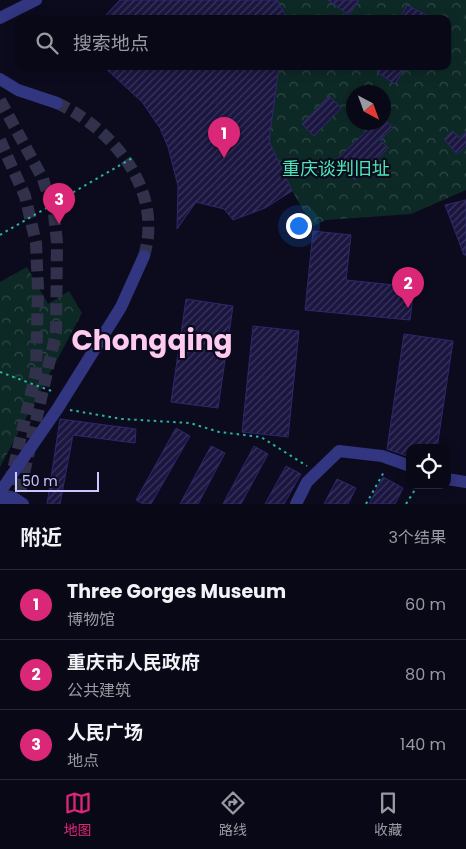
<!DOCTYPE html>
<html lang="zh">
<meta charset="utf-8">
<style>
body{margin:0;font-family:Poppins,"Noto Sans SC",sans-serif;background:#12111f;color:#f1f3f6}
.controls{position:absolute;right:15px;bottom:15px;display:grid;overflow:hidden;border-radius:10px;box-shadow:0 2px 12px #0003}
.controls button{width:45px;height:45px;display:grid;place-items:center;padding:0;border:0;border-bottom:1px solid #292935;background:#090816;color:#f1f3f6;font:25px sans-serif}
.compass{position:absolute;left:346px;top:85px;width:45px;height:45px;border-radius:50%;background:#090816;box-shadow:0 2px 12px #0003;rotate:139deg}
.scale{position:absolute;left:15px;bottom:12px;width:84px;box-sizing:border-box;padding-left:5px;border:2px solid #cac8ff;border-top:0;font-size:14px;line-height:18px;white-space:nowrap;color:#cac8ff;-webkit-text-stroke:4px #0c0b1e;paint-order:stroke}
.you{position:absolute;left:298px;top:225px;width:18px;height:18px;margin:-12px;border:4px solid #fff;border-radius:50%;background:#1a73e8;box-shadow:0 0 0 8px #1a73e833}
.badge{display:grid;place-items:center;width:32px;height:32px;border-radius:50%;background:#db2777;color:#fff;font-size:16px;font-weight:700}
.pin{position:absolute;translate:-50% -41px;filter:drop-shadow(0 1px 2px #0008)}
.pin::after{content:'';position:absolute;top:26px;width:18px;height:15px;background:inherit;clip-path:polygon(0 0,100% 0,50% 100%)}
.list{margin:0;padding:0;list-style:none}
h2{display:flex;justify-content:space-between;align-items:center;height:65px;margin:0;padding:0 20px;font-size:21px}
h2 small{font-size:16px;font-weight:400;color:#999aa1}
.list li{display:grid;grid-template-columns:32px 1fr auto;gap:15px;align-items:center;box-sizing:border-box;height:70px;padding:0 20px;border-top:1px solid #292935}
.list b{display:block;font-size:19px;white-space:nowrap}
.list p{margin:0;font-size:16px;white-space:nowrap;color:#999aa1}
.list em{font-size:16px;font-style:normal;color:#999aa1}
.icon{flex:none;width:28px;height:28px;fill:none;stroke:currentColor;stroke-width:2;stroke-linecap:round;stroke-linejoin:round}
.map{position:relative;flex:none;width:466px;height:504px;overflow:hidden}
.search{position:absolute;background:#090816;box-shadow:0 2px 12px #0003;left:15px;right:15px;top:15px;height:55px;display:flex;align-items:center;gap:12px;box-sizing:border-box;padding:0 18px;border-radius:10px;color:#999aa1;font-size:19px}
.sheet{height:275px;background:#090816}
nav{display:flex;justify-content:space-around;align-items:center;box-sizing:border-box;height:70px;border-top:1px solid #292935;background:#090816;font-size:14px;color:#999aa1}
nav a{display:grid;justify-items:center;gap:2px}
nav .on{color:#db2777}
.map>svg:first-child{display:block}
.park{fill:url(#park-crowns);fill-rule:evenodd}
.building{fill:url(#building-hatch);stroke:#2f266e}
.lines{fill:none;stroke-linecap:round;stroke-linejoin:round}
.street-tunnel{stroke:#32314b;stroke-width:12;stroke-dasharray:12 6;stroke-linecap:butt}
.secondary-tunnel{stroke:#32314b;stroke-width:12;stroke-dasharray:12 6;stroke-linecap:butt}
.path{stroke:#25b5a2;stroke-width:2;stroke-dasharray:2.5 4;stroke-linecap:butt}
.street{stroke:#323580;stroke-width:12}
.labels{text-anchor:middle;stroke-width:4.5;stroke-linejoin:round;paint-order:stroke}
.park-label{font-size:18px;fill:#4de6b4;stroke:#0c0b1e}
.town-label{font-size:28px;font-weight:bold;fill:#ffcaf0;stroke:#0c0b1e}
</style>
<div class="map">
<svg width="466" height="504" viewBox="0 0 466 504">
<defs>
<pattern id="park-crowns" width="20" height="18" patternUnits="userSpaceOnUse" patternTransform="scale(1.25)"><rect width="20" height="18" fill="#0d2926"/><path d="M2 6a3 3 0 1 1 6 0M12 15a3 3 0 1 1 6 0" fill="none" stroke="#2f4747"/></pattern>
<pattern id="building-hatch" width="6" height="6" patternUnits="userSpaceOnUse" patternTransform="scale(1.25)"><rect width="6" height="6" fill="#1b1640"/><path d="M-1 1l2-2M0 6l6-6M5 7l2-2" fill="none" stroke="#3b365d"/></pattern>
</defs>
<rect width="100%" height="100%" fill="#0c0b1e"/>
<path class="park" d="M277 0H466V190L411 214 326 220 313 226 292 191 269 141 279 66H447V19H285L286 14ZM354 92H384V122H354Z
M27 267 48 304 69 291 82 313 0 467V282Z"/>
<path class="building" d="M120 0H277L288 19H102Z
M328 0H359L349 15Z
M407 5 434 19H400Z
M103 66H279L269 141 292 191 265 208 233 220 224 209 196 202 177 229 178 186 168 147 160 128 142 102Z
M381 66H406L395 84 377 72Z
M329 96 341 108 314 136 302 124Z
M385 120 393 128 380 140 388 148 355 180 336 160 373 125 376 128Z
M453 131 459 138 466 132V146L457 154 444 139Z
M466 200V255H464L445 205Z
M313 231 351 235 346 280 414 287 410 320 305 310Z
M186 299 233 306 218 408 171 402Z
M253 326 299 331 288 437 242 432Z
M404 334 453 341 437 448H410V457L387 449Z
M60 419 136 429 135 443 73 435 60 504H47Z
M176 428 190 436 151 504H143L136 500Z
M211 446 225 453 198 504H180Z
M254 446 268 454 241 504H223Z
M286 466 301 474 284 504H265Z
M383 477 403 488 395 504H369Z
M337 479 356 488 348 504H324Z"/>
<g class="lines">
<path class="street-tunnel" d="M57 103C113 129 164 190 144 256"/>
<path class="secondary-tunnel" d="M0 100 43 179 54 214 57 242 56 333 17 504
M0 140 25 196 36 243 38 289 36 372 5 504"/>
<path class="path" d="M0 235 134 157
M0 372 54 392
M70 410 122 419 190 423 219 432 261 437 307 466
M366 504 385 470
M406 504 418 485"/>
<path class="street" d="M0 18 36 0
M0 79 18 90 57 103
M447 479 466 482
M0 492 58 408 121 307 144 256
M0 500 14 498 23 504
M296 504 307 482 339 451 382 456 410 466"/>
</g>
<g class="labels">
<g class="park-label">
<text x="336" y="175">重庆谈判旧址</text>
</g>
<g class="town-label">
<text x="152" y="350">Chongqing</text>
</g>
</g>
</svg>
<div class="controls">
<button><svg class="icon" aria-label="locate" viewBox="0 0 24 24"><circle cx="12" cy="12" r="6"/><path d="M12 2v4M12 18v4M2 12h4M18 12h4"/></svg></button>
</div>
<svg class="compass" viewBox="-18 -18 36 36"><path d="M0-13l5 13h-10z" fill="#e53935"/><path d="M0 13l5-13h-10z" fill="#999aa1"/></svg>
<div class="scale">50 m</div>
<div class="you"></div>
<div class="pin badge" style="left:224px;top:158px">1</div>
<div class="pin badge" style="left:408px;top:308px">2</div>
<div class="pin badge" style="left:59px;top:224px">3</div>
<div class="search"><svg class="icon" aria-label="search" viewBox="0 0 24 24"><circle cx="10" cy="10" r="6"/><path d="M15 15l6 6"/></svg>搜索地点</div>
</div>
<section class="sheet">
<h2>附近<small>3个结果</small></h2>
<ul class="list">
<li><span class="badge">1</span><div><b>Three Gorges Museum</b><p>博物馆</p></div><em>60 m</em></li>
<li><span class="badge">2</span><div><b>重庆市人民政府</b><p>公共建筑</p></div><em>80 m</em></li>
<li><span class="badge">3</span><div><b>人民广场</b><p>地点</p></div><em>140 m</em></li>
</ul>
</section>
<nav>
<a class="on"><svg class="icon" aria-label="map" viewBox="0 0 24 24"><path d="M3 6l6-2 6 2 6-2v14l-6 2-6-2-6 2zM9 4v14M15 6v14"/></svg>地图</a>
<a><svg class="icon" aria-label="directions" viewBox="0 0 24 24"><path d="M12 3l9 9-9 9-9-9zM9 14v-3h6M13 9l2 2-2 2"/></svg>路线</a>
<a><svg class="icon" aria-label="saved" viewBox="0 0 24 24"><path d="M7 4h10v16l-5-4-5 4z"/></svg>收藏</a>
</nav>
